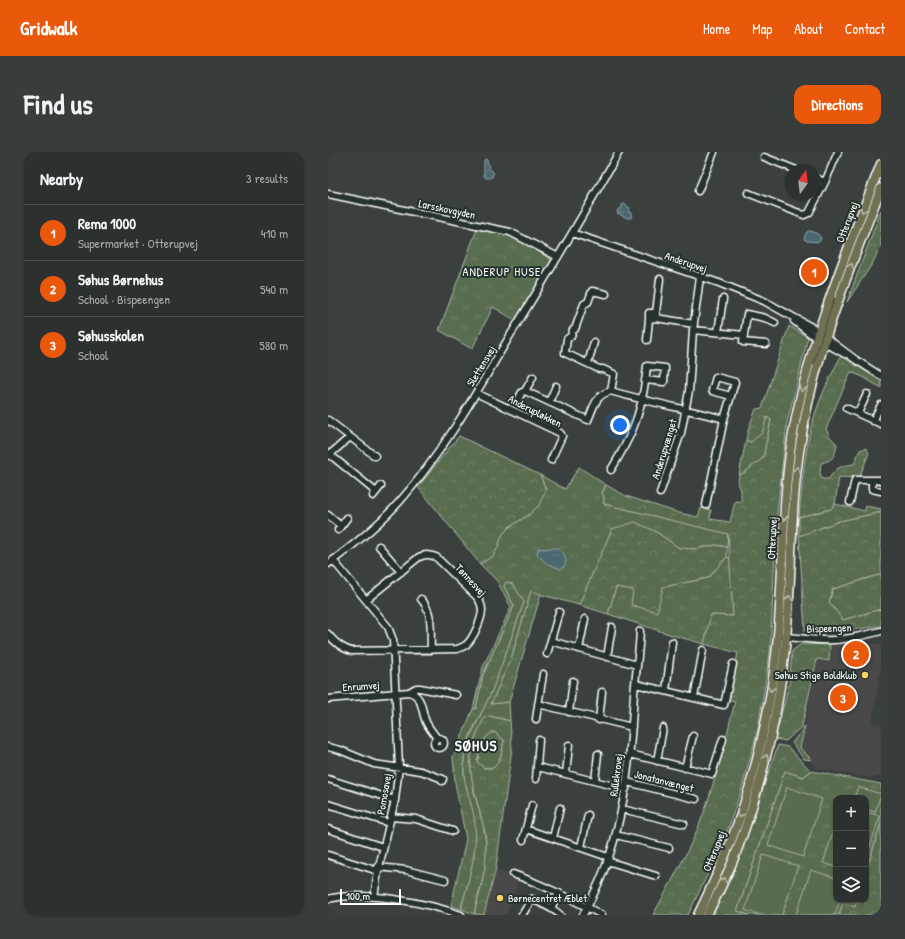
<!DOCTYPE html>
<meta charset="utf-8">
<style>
body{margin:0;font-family:"Patrick Hand",sans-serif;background:#383c3a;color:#f1f3f6}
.controls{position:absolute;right:12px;bottom:12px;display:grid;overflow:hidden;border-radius:8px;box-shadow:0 1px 3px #0004}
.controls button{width:36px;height:36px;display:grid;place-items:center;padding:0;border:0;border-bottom:1px solid #484b4a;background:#2c302e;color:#f1f3f6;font:20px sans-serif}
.compass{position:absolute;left:457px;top:12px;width:36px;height:36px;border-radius:50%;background:#2c302e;box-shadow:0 1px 3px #0004;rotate:14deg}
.scale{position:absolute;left:12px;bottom:10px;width:61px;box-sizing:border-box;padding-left:4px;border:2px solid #fff;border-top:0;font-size:11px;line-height:14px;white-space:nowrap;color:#fff;-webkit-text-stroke:3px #26332d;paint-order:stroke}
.you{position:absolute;left:292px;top:273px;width:14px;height:14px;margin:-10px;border:3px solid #fff;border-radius:50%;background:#1a73e8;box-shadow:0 0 0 6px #1a73e833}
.badge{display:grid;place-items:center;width:26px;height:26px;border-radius:50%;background:#ea580c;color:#fff;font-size:13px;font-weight:700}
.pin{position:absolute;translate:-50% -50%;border:2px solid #fff;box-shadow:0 1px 4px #0006}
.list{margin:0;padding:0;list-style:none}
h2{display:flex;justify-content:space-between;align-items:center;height:52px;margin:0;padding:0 16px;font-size:17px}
h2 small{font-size:13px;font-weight:400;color:#a6a9aa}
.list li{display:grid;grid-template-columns:26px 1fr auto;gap:12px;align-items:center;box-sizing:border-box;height:56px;padding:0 16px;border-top:1px solid #484b4a}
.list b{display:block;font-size:15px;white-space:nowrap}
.list p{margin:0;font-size:13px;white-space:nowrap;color:#a6a9aa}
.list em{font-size:13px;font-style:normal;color:#a6a9aa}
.icon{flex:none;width:22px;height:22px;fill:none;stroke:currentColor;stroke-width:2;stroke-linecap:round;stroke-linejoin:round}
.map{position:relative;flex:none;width:553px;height:763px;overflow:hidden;border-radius:12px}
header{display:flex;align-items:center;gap:24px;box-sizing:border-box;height:56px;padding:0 20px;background:#ea580c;color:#fff}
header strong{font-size:19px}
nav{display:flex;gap:22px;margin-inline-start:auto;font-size:14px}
.intro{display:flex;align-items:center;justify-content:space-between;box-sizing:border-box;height:96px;padding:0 24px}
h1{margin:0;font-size:28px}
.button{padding:10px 18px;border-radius:12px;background:#ea580c;color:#fff;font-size:14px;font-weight:700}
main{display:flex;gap:24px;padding:0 24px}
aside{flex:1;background:#2c302e;border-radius:12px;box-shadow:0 1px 3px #0004}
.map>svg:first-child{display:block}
.built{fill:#484948}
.grass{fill:url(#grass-tufts);stroke:#acb6a7}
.forest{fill:url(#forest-crowns);stroke:#acb6a7;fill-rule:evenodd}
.garden{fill:#586c4f;stroke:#acb6a7}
.water{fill:url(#water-ripples);stroke:#93a4aa}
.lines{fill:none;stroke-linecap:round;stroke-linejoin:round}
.minor-casing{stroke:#fff;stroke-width:9}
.major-casing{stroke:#fff;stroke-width:11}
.minor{stroke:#26332d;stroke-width:6}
.major{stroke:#706f52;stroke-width:8}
.oneway{stroke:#bfbeb1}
.poi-dot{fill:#ffd166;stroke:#26332d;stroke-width:1.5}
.labels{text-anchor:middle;stroke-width:4;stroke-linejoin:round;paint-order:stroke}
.street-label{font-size:11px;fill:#fff;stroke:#26332d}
.poi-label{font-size:11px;fill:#fff;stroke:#26332d;text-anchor:end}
.neighbourhood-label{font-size:12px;letter-spacing:1px;fill:#fff;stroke:#26332d}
.district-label{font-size:15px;font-weight:bold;letter-spacing:1px;fill:#fff;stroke:#26332d}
</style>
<header>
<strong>Gridwalk</strong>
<nav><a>Home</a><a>Map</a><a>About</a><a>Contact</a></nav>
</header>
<div class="intro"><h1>Find us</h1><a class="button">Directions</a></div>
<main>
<aside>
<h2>Nearby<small>3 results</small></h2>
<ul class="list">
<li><span class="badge">1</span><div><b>Rema 1000</b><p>Supermarket · Otterupvej</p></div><em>410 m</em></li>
<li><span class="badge">2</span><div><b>Søhus Børnehus</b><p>School · Bispeengen</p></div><em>540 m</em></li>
<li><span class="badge">3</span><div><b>Søhusskolen</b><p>School</p></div><em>580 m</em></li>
</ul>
</aside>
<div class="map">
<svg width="553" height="763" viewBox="0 0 553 763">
<defs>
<pattern id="grass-tufts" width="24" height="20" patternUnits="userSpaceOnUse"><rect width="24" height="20" fill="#586c4f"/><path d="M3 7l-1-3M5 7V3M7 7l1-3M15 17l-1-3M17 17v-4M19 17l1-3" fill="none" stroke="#718269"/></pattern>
<pattern id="forest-crowns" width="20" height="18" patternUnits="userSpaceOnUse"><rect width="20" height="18" fill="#586c4f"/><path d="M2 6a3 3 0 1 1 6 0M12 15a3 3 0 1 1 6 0" fill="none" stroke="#718269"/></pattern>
<pattern id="water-ripples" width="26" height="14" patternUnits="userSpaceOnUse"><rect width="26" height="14" fill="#4b6771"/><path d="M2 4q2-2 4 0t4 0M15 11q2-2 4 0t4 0" fill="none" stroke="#667e86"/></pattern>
</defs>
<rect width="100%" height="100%" fill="#3a403d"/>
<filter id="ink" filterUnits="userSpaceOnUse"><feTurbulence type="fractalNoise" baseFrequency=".025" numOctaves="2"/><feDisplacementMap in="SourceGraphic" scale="8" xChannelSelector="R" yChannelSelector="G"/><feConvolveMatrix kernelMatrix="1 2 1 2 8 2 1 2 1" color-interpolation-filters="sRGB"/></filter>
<g filter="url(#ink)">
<path class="built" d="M528 489 553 493V514L544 571 553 573V624L543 626 489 616 473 596 489 508 501 511 504 491Z
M167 718 183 723 181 727 185 728 187 726 191 727 178 763H156Z"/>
<path class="grass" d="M149 77 182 82 224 108 187 168 165 155 144 197 111 178Z
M439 265 443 268 435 306 416 321 411 323 418 288 423 290Z
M251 315 278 333 274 341 276 345V352L400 381 399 395 388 393 368 397 351 396 327 379 284 377 251 453 203 440 184 504 163 552 181 550 182 569 161 564 156 566 144 597 142 612 146 640 155 672 158 692V712L146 762 133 757 146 703V668L136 629V604L143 583 163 541 196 450 176 434 186 454 155 523 148 557H145L155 515 183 455 169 429 152 412 165 404 170 395 174 383 181 375 202 362 218 338 212 323 237 337Z
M507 352 537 359 538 354 553 357V361H549L512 369 471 384V365L503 357Z
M399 405 402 406 405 464 383 463 376 492 344 483 280 462 288 434 305 438 335 435 380 426Z
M553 422V457L515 468 501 450 505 437Z
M166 580 176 588C174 599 174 608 165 616H156L149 610C152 597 152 586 166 580Z
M457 619 475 625 483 619 553 632V671L538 720V646H508V748H529L527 755 515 751 511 763H421L409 759Z"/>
<path class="forest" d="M553 58V94L544 112 519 150Z
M461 174 480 185 459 271 449 361 442 501 430 577 415 632 397 686 360 763H325C341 734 357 706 370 676 386 635 397 591 407 549L399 547 410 501 376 492 383 463 405 464 400 382 276 352V345L274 341 278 333 298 344 351 361 370 365 373 356 383 358 382 367 402 370 407 349 413 350V339L410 330 411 323 416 321 435 306 443 268 439 265 434 281 423 290 418 288 421 275 428 257 434 256Z
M513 204 553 228V236L535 225 523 220 513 242 498 277 502 285 509 292C507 304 506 308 493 311L492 321 494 327H501C508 315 512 314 526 312L532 298 538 296 541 301 531 326 511 325 507 352 503 357 471 365C473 342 475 318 479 295 484 262 498 232 513 204Z
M131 284 212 323 218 338 211 353 202 362 181 375 174 383 170 395 165 404 152 412 90 335Z
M549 361H553V422L505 437 501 450 515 468 553 457V474L515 479H477L471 384 512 369Z
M307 370 327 379 351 396 368 397 388 393 399 395V405L380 426 335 435 329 460 303 453 305 438 288 435 280 462 251 453 284 377Z
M178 430 185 432 196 450C185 480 175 511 163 541 154 562 139 583 136 605 133 632 144 647 147 671 150 700 140 729 133 757L123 754 138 687 127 631 125 605 145 557H148L155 523 186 454 176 434Z
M203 439 213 442 181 550 163 552 184 504Z
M473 492 502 493 501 509 489 507 474 574 458 589 447 587 461 532 464 499Z
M161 564 182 569 184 596 168 716 156 763 146 762C152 739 159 717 158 693 158 680 154 669 151 657 146 638 140 617 144 597 146 586 152 576 156 566ZM166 580 176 588C174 599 174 608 165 616H156L149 610C152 597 153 585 166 580Z
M477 574 472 596 484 608 476 607 464 591Z
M450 593 460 595 483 619 475 625 457 619 409 759 421 763H383C412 709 430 650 450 593Z
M553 671V757L546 763H511L515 751 527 755 529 748H538V720Z"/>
<path class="garden" d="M459 635 494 647 475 705 440 693Z
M530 635 553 642 547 660 538 657V646H526Z
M538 660 552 664 538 707Z
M508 671V715L495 711Z
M435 703 470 714 454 763H433L417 758Z
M483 718 508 726V748H512L507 763H468Z"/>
<path class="water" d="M157 7 159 8 161 16 166 21 163 26H158L156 24V8Z
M296 52 302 56 300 60 304 61 303 66H299L289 61 290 57H293L294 53Z
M480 79C485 79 490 81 493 86L491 90 479 89 476 87 478 81Z
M228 396C237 400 242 411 233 417L218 411 209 402 210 397Z"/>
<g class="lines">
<defs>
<path id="minor" d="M436 5 468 18
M487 26 497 30 510 0
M370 39 386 0
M420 41 476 63 481 61 497 30
M0 42 182 80 230 105
M244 81 391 131 436 149 485 176 528 208 553 224
M278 142 264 139 260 150 256 152 247 177 245 178 243 184 239 187 237 201 271 217H275L286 222 283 239
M328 161 332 127
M328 166V161H321V167L328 166 366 172
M466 169 488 186 517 202
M365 178 416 183 415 190 438 192
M390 180 395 147
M416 183 419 162 437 166 447 171
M495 185 496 176 505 148
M319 188 321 167
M487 210 492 192 491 185
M260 211 266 190
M205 225 197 239 260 268C266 255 267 243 283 239
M283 239C320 250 358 257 396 267
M148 241 232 281 234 284 223 308
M189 250 194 240 197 239
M221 250 228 234
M518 256 553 272
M530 261 539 242
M0 268 47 304
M545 269 553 253
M0 301 48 340
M0 304 22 285
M283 318C292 303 301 288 307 271 314 253 317 233 319 214L337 216 336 230 317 228
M544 328V337L553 339
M332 341 353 281 361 239 365 178 372 125
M45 344 53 334
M522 350 527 328H553
M378 353 396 267 403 244 384 239 388 225 407 230 403 244
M0 363 13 374
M10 378 19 366
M51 394 73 420
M5 408 60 475 65 488 71 615 67 648 50 719 46 745
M0 412C26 393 51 373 73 348 117 298 149 239 183 182 220 122 256 62 291 0
M93 447C106 461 102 481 103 498
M0 482C7 491 13 496 23 499L129 497C132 496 135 495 138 493 145 487 154 467 154 458 154 453 152 450 150 446L108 405C102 403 98 402 91 405L38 448
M450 484C468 486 488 489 506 488 522 487 538 483 553 479
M223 489 309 513
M251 497 257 467
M219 502 231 460
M279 505 284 475
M308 532 396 553 405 512
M338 539 344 490
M81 540 88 536H92L128 543
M366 546 375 498
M0 547 81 540C95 544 93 558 98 570 101 576 105 581 109 586
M210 552 304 575
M241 560 245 529
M208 567 215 522
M271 568 274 540
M106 591a5 5 0 1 1 10 0a5 5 0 1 1-10 0Z
M0 595 12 598 46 612 93 619 115 627 114 629
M302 602 384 622 395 587
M329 609 335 576
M210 615 298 637
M357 616 365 584
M238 622 241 593
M0 627 67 648
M208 627 211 588
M267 629 270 602
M299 630 368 647
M0 652 61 671
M294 657 356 672
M63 665 88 667 125 679
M0 677 55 695
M198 677 280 705
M288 683 341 696
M225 686 232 656
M195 688 204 653
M253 695 260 663
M0 703 50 719
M279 709 328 724
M50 715 78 718 117 728
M185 722C216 733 245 748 274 763
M0 747C34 738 100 751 133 763
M223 756 231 741
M194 763 204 747C212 751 227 757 232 763
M255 763C269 737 281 710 288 681 300 636 303 589 306 542 308 521 311 500 312 479"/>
<path id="major" d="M370 763C386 730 401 697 413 662 431 608 443 551 449 494 456 425 453 356 464 287 480 192 518 102 553 12
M379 763C389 743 400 722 408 701 433 635 450 566 457 496 465 426 461 357 473 288 487 200 521 119 553 36"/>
</defs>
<use href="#minor" class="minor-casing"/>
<use href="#major" class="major-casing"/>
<use href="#minor" class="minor"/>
<use href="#major" class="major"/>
</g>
<defs><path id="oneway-chevron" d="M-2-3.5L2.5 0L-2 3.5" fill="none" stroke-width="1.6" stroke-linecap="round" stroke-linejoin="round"/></defs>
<g class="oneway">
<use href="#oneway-chevron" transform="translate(535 58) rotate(111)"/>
<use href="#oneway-chevron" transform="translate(523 114) rotate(-69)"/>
<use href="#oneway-chevron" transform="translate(474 237) rotate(103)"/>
<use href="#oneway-chevron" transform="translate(469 317) rotate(-82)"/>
<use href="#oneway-chevron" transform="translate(456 366) rotate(93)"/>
<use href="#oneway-chevron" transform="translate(461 446) rotate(-88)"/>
<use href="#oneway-chevron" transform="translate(443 537) rotate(100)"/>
<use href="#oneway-chevron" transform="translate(438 605) rotate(-75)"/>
<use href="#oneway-chevron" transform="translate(412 663) rotate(109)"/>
<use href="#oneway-chevron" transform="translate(396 728) rotate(-65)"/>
</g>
</g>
<g class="poi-dot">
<circle cx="537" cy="523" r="4"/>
<circle cx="172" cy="746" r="4"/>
</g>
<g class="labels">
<g class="street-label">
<text transform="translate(119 57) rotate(12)" y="4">Larsskovgyden</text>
<text transform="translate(519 70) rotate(-69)" y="4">Otterupvej</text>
<text transform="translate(358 110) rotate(19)" y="4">Anderupvej</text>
<text transform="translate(153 214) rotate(-59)" y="4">Slettensvej</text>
<text transform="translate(207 259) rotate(27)" y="4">Anderupløkken</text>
<text transform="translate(336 297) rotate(-73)" y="4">Anderupvænget</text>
<text transform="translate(444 386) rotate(-87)" y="4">Otterupvej</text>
<text transform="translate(143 428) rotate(47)" y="4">Tønnesvej</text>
<text transform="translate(501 476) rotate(-2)" y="4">Bispeengen</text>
<text transform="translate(33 534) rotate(-4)" y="4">Enrumvej</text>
<text transform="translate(288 623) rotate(-83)" y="4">Rullekrovej</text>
<text transform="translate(336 629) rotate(14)" y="4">Jonatanvænget</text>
<text transform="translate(56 642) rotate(-80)" y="4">Pomosavej</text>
<text transform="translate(386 699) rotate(-68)" y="4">Otterupvej</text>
</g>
<g class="poi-label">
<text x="529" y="527">Søhus Stige Boldklub</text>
<text x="180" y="750" text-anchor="start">Børnecentret Æblet</text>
</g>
<g class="neighbourhood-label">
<text x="174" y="124">ANDERUP HUSE</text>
</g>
<g class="district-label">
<text x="148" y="599">SØHUS</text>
</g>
</g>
</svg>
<div class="controls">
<button>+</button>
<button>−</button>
<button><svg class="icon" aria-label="layers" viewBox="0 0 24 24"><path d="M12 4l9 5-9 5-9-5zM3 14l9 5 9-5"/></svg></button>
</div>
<svg class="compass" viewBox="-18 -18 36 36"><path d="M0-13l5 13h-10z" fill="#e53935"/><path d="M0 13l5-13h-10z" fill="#a6a9aa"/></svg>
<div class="scale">100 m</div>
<div class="you"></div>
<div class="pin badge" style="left:486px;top:120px">1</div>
<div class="pin badge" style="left:528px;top:502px">2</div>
<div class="pin badge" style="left:515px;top:546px">3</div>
</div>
</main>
